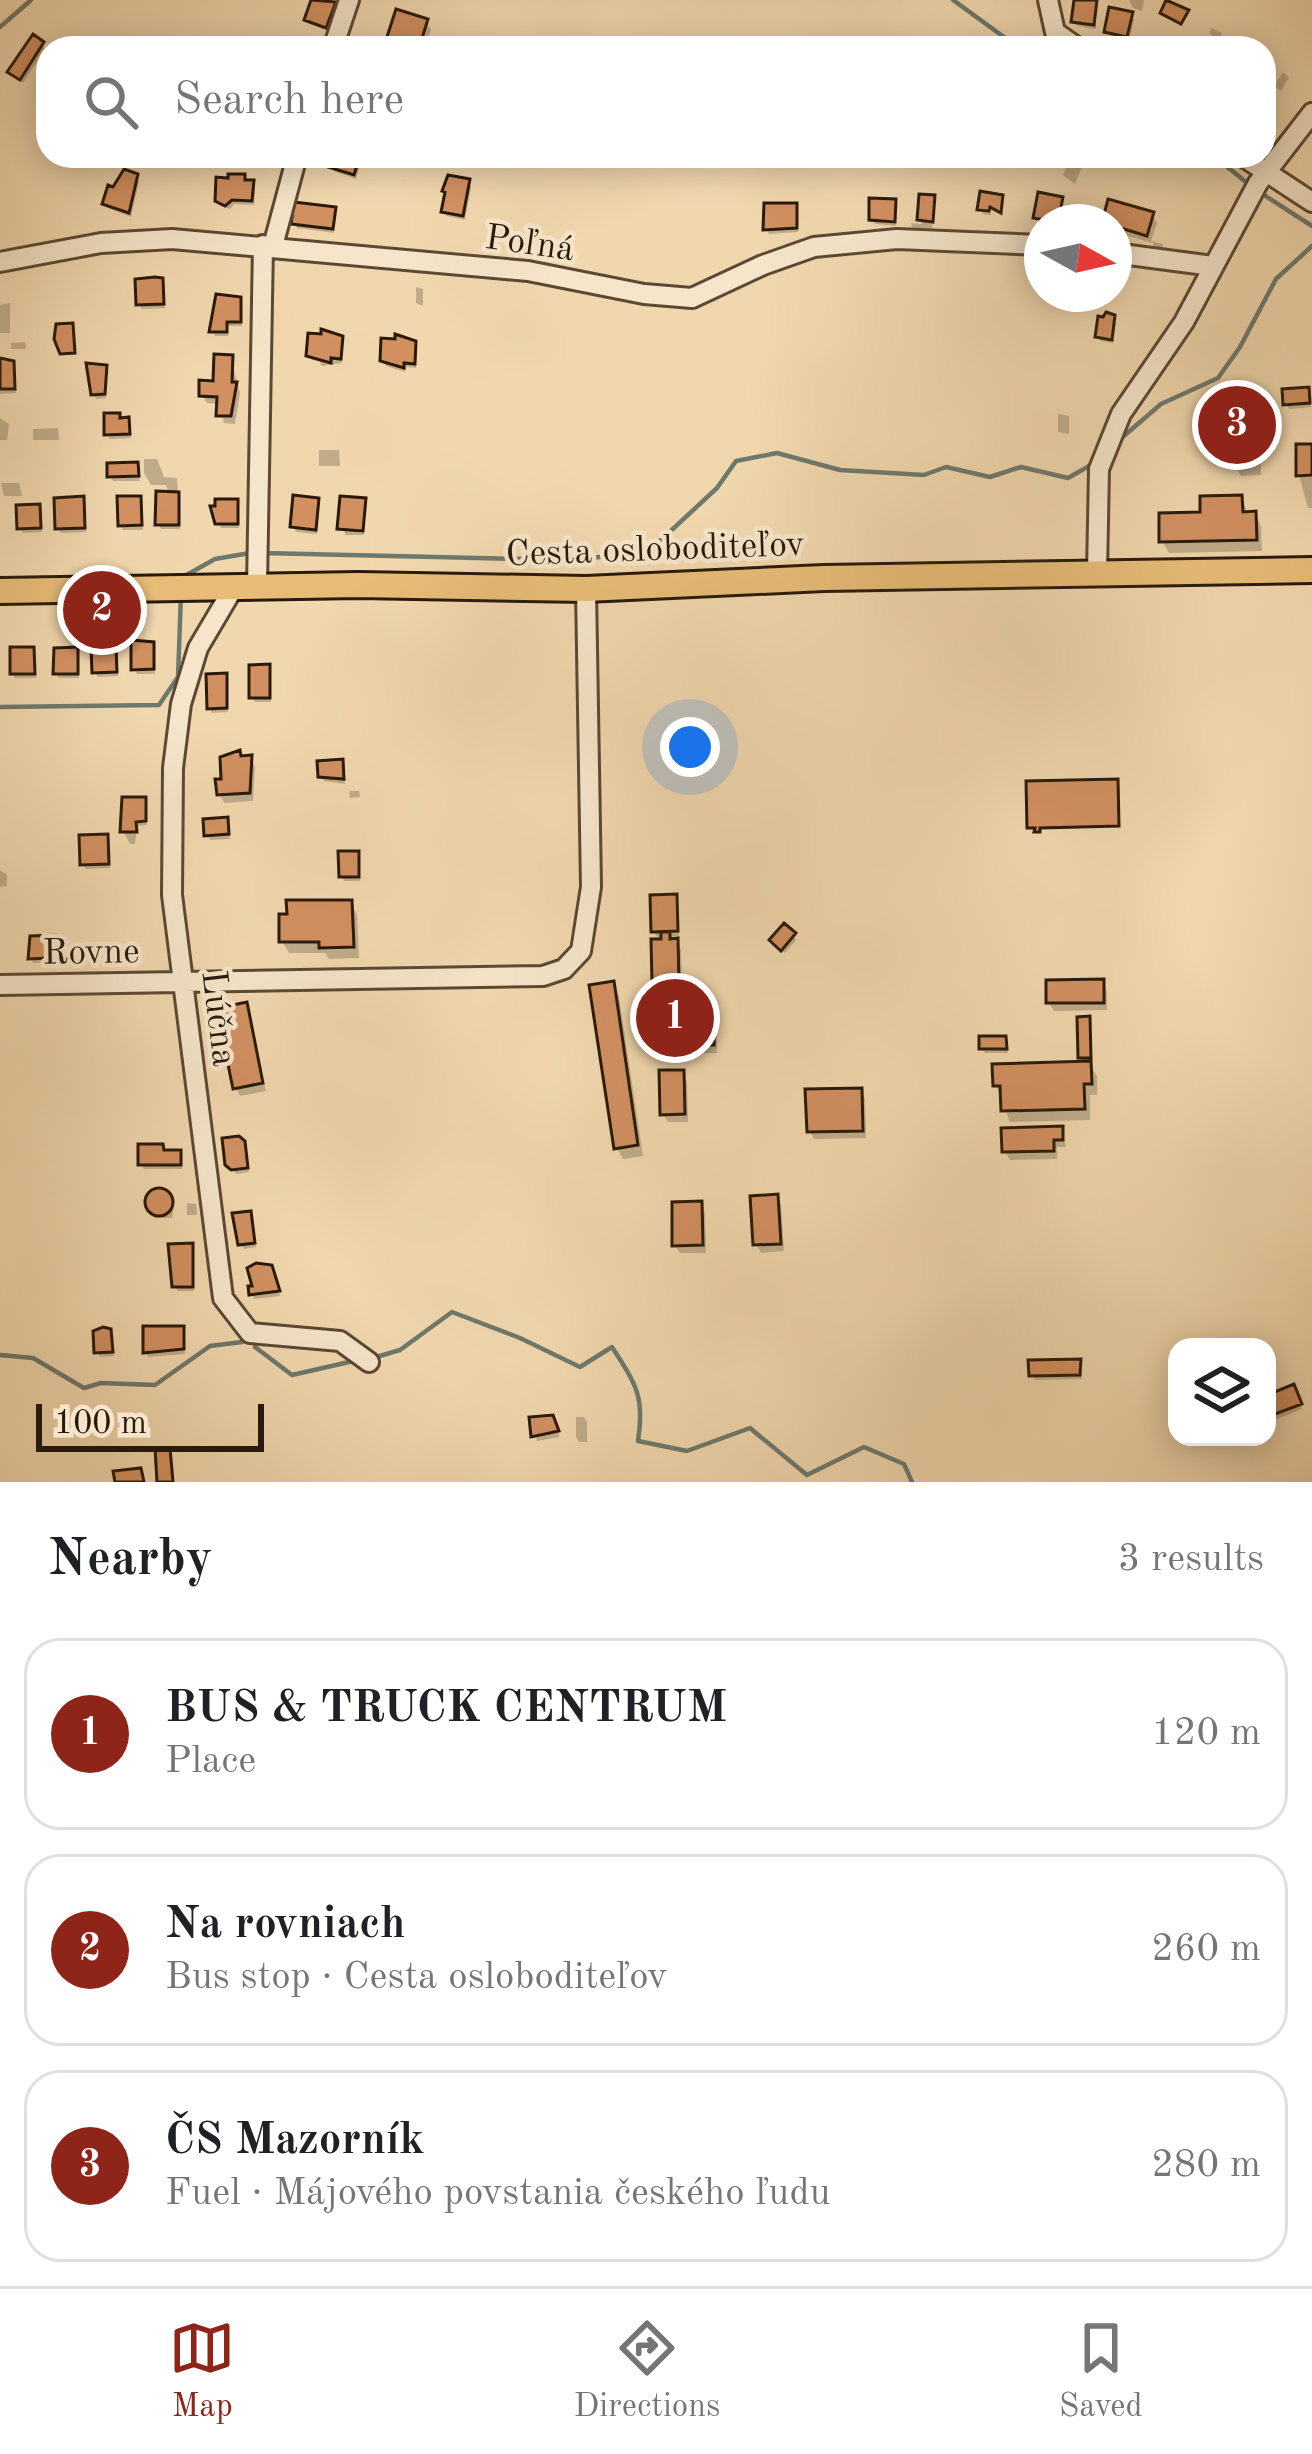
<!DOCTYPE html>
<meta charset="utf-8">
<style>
body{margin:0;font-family:"Old Standard TT",serif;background:#f2f2f2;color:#202124}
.controls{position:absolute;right:36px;bottom:36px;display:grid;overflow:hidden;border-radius:24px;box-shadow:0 6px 30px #0003}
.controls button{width:108px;height:108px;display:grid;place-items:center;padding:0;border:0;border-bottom:3px solid #e0e0e0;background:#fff;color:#202124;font:60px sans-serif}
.compass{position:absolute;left:1024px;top:204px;width:108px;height:108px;border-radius:50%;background:#fff;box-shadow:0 6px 30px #0003;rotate:98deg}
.scale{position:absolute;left:36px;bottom:30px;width:228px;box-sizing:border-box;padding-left:12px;border:6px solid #291a0b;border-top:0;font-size:33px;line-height:42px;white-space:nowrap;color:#291a0b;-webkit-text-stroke:9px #f6e5ca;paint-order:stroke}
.you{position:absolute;left:690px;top:747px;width:42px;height:42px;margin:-30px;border:9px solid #fff;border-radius:50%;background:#1a73e8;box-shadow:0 0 0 18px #1a73e833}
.badge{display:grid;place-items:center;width:78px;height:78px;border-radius:50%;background:#8f2418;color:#fff;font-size:39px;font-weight:700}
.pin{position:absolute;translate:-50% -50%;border:6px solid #fff;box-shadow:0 3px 12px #0006}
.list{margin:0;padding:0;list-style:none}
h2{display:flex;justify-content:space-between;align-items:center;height:156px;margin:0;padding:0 48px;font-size:51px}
h2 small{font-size:39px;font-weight:400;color:#757577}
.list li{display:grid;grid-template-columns:78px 1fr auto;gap:36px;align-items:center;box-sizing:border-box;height:192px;margin:0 24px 24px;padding:0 24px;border:3px solid #e0e0e0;border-radius:36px}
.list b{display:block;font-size:45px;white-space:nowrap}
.list p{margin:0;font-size:39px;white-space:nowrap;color:#757577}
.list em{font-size:39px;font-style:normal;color:#757577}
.icon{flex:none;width:66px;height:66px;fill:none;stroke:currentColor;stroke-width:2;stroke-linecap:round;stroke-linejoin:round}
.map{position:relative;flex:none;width:1312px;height:1482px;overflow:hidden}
.search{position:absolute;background:#fff;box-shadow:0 6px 30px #0003;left:36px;right:36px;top:36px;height:132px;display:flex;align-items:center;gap:30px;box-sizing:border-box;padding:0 42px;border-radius:36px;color:#757577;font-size:45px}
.sheet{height:804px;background:#fff}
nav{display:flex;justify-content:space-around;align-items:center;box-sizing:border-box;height:168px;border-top:3px solid #e0e0e0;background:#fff;font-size:33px;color:#757577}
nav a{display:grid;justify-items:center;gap:6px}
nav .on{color:#8f2418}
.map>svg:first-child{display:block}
.shadow{fill:#0003}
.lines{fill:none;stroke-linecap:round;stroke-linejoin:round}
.stream{stroke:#6d796d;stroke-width:4.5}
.building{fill:#d29061;stroke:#291a0b;stroke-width:3}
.minor-casing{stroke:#5b4934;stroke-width:24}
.major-casing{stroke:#291a0b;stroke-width:30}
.minor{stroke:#f6e5ca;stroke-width:18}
.major{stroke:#e8bc77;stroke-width:24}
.labels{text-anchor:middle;stroke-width:9;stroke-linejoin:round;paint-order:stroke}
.street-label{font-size:36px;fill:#291a0b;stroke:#f6e5ca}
</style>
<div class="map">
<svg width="1312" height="1482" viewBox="0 0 1312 1482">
<rect width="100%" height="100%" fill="#f1d7ae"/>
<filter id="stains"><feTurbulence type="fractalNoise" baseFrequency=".00167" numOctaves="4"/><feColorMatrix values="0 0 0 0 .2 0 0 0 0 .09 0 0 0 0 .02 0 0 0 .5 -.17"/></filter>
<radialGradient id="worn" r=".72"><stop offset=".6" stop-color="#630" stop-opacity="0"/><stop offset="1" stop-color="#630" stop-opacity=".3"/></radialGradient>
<path class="shadow" d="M314 0 334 4 336 9 328 31 307 20Z
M1129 0H1144L1142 11 1133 8Z
M1095 3 1096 29 1077 26 1075 21Z
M1131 15 1134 20 1129 41 1110 36 1107 32Z
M426 22 431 30 425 48H394L389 40Z
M1211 28 1222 33 1220 40 1210 34Z
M42 44 45 49 23 83 13 76 10 72Z
M1283 72 1289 77 1281 91 1274 86Z
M334 156H363L356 179 334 171 331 166Z
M1071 156H1079L1084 162 1075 184 1063 175Z
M136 176 139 182 131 217 108 208 105 203Z
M468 182 471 187 465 220 447 216 444 212Z
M246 183 255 188 254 205 234 204 230 209 221 206 218 201Z
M933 197 932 230 912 229 911 223 922 224 920 220Z
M1001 197 1002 215 991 210V215L983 214 980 209Z
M1061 200 1060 222H1039L1036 217Z
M894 202 896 226 875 224 872 220Z
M795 206 798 232 769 234 766 229Z
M334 210V233L297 228 294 223Z
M1152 214 1157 223 1151 241 1163 244 1162 251 1153 248V243L1114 232V222H1105Z
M161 282 165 308 142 309 139 304Z
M416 287 423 289V306L416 303Z
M239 300 242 326H228V336H215L213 331Z
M10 303V333H0V305Z
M1113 318 1116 323 1113 343 1101 341 1098 336Z
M341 338 342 363 322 366 319 361 312 360 309 356Z
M25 342 26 349H11V343Z
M414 343 416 368 406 367 405 372 386 366 383 361Z
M231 358 240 393 235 424 224 423 219 404 207 403 202 395 216 384Z
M0 362 12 364 15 369 16 393 0 394Z
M105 368 106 398 96 399 90 387Z
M1307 390 1311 407 1289 409 1286 404Z
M1244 412 1250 424 1251 444 1261 456V475L1241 476 1235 466H1225L1219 455 1231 445Z
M1058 414 1069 416V434L1058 432Z
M0 418 9 424 7 440H0Z
M127 420 131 438 110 439 107 434Z
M58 428 59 440H33V429Z
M1312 447V508H1308L1299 475Z
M319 450H339L340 466H319Z
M144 459H157L164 477 177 478 180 529H161L158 524 169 494 166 485H151L144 473Z
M137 465 140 481H113L110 477Z
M1 483H19L22 496H4Z
M1241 498 1248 514H1255L1261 526 1262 551 1169 553 1162 541Z
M139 499 143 530H123L121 525Z
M82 500 86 532 61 533 58 528Z
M341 500 365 504 364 535H345Z
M236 502 239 528H221L218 523Z
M318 503 317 534 296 532 294 527Z
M39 507 42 532 23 533 20 528Z
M152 645 155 674H137L134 669Z
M33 650 36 678H15L13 674Z
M76 650 79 678H59L56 674Z
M114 650 118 676 98 677 95 672Z
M268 667 271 702H255L252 697Z
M225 676 228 712 212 713 210 708Z
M250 758 255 766 253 801 224 803 220 794 224 782Z
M341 762 345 784 324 781 321 776Z
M349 791H359L360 797 350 798Z
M144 800 147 825 137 826 135 844H130L123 831Z
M227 820 230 839 210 840 207 835Z
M106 837 110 868 86 869 83 864Z
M357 854 360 881H344L342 876Z
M0 870 7 875V886L0 887Z
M675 898 679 936H673L681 950 682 990 660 991 655 982 660 942 654 932Z
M350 903 357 914 359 958 329 959 325 953H289L282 941Z
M793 935 796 940 785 953 775 945Z
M54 938 58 953 51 956V962L33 963 31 958Z
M1102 982 1107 991V1010L1054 1011 1049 1003Z
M612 984 619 996 643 1156 623 1159 617 1148Z
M245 1005 266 1091 240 1096 236 1088 231 1031Z
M712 1006 717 1014V1053H693L688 1036 672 1037 670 1032 683 1007Z
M1089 1019 1092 1062H1088L1097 1076V1095H1090V1120L1010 1122 996 1085 1085 1064 1081 1057Z
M1005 1039 1008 1053H985L982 1048Z
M682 1073 687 1081 688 1122H668L663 1114Z
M860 1091 865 1099 866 1138 814 1139 810 1131Z
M1061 1129 1066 1147H1057V1159L1010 1160 1005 1152Z
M243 1143 249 1172 236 1174 228 1165Z
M165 1153H179L182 1169H144L141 1164Z
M152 1192H169L174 1205 172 1218H154L148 1198Z
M776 1197 781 1205 784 1251 761 1253 756 1244Z
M187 1203 196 1204 197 1215H187Z
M701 1204 705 1213 706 1253H680L675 1245Z
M250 1214 256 1247 244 1249 241 1244Z
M192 1246 194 1291H178L175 1286Z
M274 1273 280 1296 254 1299 252 1294Z
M182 1329 185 1354 148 1357 146 1353Z
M110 1332 114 1356 100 1357 97 1352Z
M1080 1362 1082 1379 1035 1380 1032 1375Z
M1293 1388 1302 1409 1267 1423V1398Z
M576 1417H584L587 1422V1442H579L576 1437Z
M532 1420 559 1430V1437L537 1441Z"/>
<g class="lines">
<path class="stream" d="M953 0 1019 48
M0 27 31 0
M1214 156 1252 187
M1261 193 1312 226
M1118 441 1161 404 1218 378 1240 347 1276 279 1312 246
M262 553 570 560 648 552 717 488 736 461 777 453 840 470 924 475 946 467 990 477 1021 467 1068 478 1089 466
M183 577 215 559 250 553
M0 707 159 705 178 677 181 594
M255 1347 292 1375 358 1360
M0 1355 33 1358 84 1388 101 1383 155 1385 210 1346 242 1342
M373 1358 400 1350 452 1312 520 1338 580 1367 612 1347C636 1384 645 1397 638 1441L687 1451 750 1428 807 1475 864 1447 904 1464 912 1482"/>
</g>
<path class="building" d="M311 0 336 2 326 28 304 20Z
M1074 0H1097L1094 25 1071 22Z
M1166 0 1189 10 1181 24 1160 13Z
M1109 7 1133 12 1127 37 1104 32Z
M396 9 428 19 419 48 386 40Z
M33 34 44 42 20 80 7 72Z
M331 156H360L354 175 328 167Z
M124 169 138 174 129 213 102 204 108 185 113 187Z
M228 174H245V180H254L252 201 232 200 225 206 215 201 216 177 228 178Z
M448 175 470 179 463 216 441 212 445 192 442 191Z
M980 191 1003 195 1001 213 990 207 989 211 977 210Z
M1038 192 1063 197 1058 222 1033 218Z
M919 194 935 195 933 222 917 220Z
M869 198 896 199 895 222 869 220Z
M1108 199 1154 212 1147 236 1114 226V222H1102Z
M294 202 336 207 333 229 291 224Z
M764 203H797V228L763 230Z
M155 277 163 278 164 304 136 305 135 279Z
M216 294 241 297V322H227V332H209Z
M1106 312 1115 315 1112 340 1095 337 1098 316 1103 317Z
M73 323 75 353 60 354 54 339 56 324Z
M321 329 343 336 341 359 331 358V363L306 356 308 333 321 334Z
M395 334 416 341 415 364 404 363V368L380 361 381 338 395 339Z
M214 354 233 355 232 382H237L231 416H216L217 397 199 396V380L213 381Z
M0 358 14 361 15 389H0Z
M86 363 107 365 105 394 91 395Z
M1309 387 1310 403 1283 405 1282 389Z
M1245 409 1246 441H1256V464L1231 465V455H1215V442H1228V410Z
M104 413H120V418L129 417 130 434 104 435Z
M1296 444H1312V475L1296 476Z
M138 462 139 476 107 477V463Z
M156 491 179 492V525H155Z
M293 495 319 498 316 530 290 527Z
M1242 495 1243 512 1256 511 1257 540 1159 542V513L1200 512V496Z
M84 496 85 528 55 529 54 498Z
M117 496H141L142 525 118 526Z
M340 496 366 498 363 531 337 529Z
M215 499H238V524H215L210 506H215Z
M40 504 41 528 17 529 16 505Z
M131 640 154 642V669L131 670Z
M116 646 117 672 92 673 91 647Z
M10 647H34L35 674H10Z
M78 647V674H53L54 648Z
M270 664V698H249V665Z
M227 673V708L207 709 206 674Z
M240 750 241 756 252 755 250 793 217 795 215 779H221L220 757Z
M343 759 344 779 318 777 317 761Z
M1118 779 1119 826 1040 828V832H1034L1035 828H1027L1026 781Z
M122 797H146V821L136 822 137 832H120Z
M228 817 229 834 204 836 203 819Z
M108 834 109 864 80 865 79 835Z
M338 851H359V877H339Z
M677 894 678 931 651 932 650 895Z
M286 900H352L354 947 319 948V942H279V914H287Z
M784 923 796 933 781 951 769 940Z
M661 932H670V939L678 938 679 983H652L651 939H661Z
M56 935 57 948 51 949 50 958 28 959 30 936Z
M1104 979V1003H1046V980Z
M614 981 638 1145 614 1149 589 985Z
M247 1002 263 1083 233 1089 221 1030 227 1029 223 1007Z
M666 1002H683L684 1032 667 1033Z
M714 1003V1045H686L684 1004Z
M1090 1016 1091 1058H1078L1077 1017Z
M979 1036H1006L1007 1049H979Z
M1091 1061 1092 1084H1084L1085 1109 1001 1111 1000 1086H993L992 1064Z
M659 1070H684L685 1114 660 1115Z
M862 1088 863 1131 807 1132 805 1089Z
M1063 1126V1140H1054V1151L1002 1152 1001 1128Z
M239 1136 245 1141 248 1168 231 1170 225 1165 222 1138Z
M138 1144H163L164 1150H181V1165H138Z
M145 1202a14 14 0 1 1 28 0a14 14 0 1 1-28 0Z
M778 1194 781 1244 753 1245 750 1196Z
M702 1201 703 1245 672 1246V1202Z
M251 1211 255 1243 238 1245 232 1213Z
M193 1243V1287H172L168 1244Z
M256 1263 272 1265 280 1291 249 1295 248 1286H252L247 1268Z
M143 1326H184V1349L143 1353Z
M103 1327 111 1329 113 1352 94 1353 93 1331Z
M1081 1359 1080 1375 1029 1376 1028 1360Z
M1294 1384 1302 1404 1267 1417V1395Z
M553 1415 559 1431 531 1437 529 1417Z
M155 1448H170L173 1482H157Z
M141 1468 144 1482H115L113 1471Z"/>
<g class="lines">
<defs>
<path id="minor" d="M1048 0 1055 32 1078 48
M333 48 349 0
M1242 156 1312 202
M273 246 297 156
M1114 253 1213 266
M0 262 101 243 172 239 528 271 644 294 692 298 763 265 814 247 897 239 1042 245
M1097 574 1099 469 1121 414 1184 322 1258 183 1312 113
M257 586 263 245
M234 587 198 648 181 704 173 768 172 895 223 1298 250 1333 340 1341 369 1362
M0 985 543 976 564 969 581 951 591 887 586 589"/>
<path id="major" d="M0 591 359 585 586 589 824 578 1312 570"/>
</defs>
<use href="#minor" class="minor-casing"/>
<use href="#major" class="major-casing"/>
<use href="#minor" class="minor"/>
<use href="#major" class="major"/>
</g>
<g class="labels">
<g class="street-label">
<text transform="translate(530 241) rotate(8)" y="13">Poľná</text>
<text transform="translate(655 547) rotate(-2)" y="13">Cesta osloboditeľov</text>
<text transform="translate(91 950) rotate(-1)" y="13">Rovne</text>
<text transform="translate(221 1018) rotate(83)" y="13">Lúčna</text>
</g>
</g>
<rect width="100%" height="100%" filter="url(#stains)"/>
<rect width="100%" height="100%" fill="url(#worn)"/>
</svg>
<div class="controls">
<button><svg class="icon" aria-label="layers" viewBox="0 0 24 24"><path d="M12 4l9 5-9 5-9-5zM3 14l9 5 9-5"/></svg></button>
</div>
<svg class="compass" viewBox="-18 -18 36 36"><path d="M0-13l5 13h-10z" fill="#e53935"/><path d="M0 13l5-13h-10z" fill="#757577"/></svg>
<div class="scale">100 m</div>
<div class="you"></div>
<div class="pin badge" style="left:675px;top:1018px">1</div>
<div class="pin badge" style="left:102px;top:610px">2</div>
<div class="pin badge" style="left:1237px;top:425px">3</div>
<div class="search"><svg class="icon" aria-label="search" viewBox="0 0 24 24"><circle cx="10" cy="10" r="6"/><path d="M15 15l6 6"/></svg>Search here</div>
</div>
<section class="sheet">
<h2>Nearby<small>3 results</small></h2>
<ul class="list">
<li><span class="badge">1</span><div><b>BUS &amp; TRUCK CENTRUM</b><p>Place</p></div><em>120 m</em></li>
<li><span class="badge">2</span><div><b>Na rovniach</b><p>Bus stop · Cesta osloboditeľov</p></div><em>260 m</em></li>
<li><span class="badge">3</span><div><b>ČS Mazorník</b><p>Fuel · Májového povstania českého ľudu</p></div><em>280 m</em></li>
</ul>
</section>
<nav>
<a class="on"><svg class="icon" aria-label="map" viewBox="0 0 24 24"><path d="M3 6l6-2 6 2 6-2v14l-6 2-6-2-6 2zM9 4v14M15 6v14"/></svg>Map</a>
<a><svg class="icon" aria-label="directions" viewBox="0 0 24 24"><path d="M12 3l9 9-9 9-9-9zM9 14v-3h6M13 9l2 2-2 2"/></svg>Directions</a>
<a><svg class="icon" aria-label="saved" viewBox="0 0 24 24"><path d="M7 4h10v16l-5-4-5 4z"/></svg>Saved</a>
</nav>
